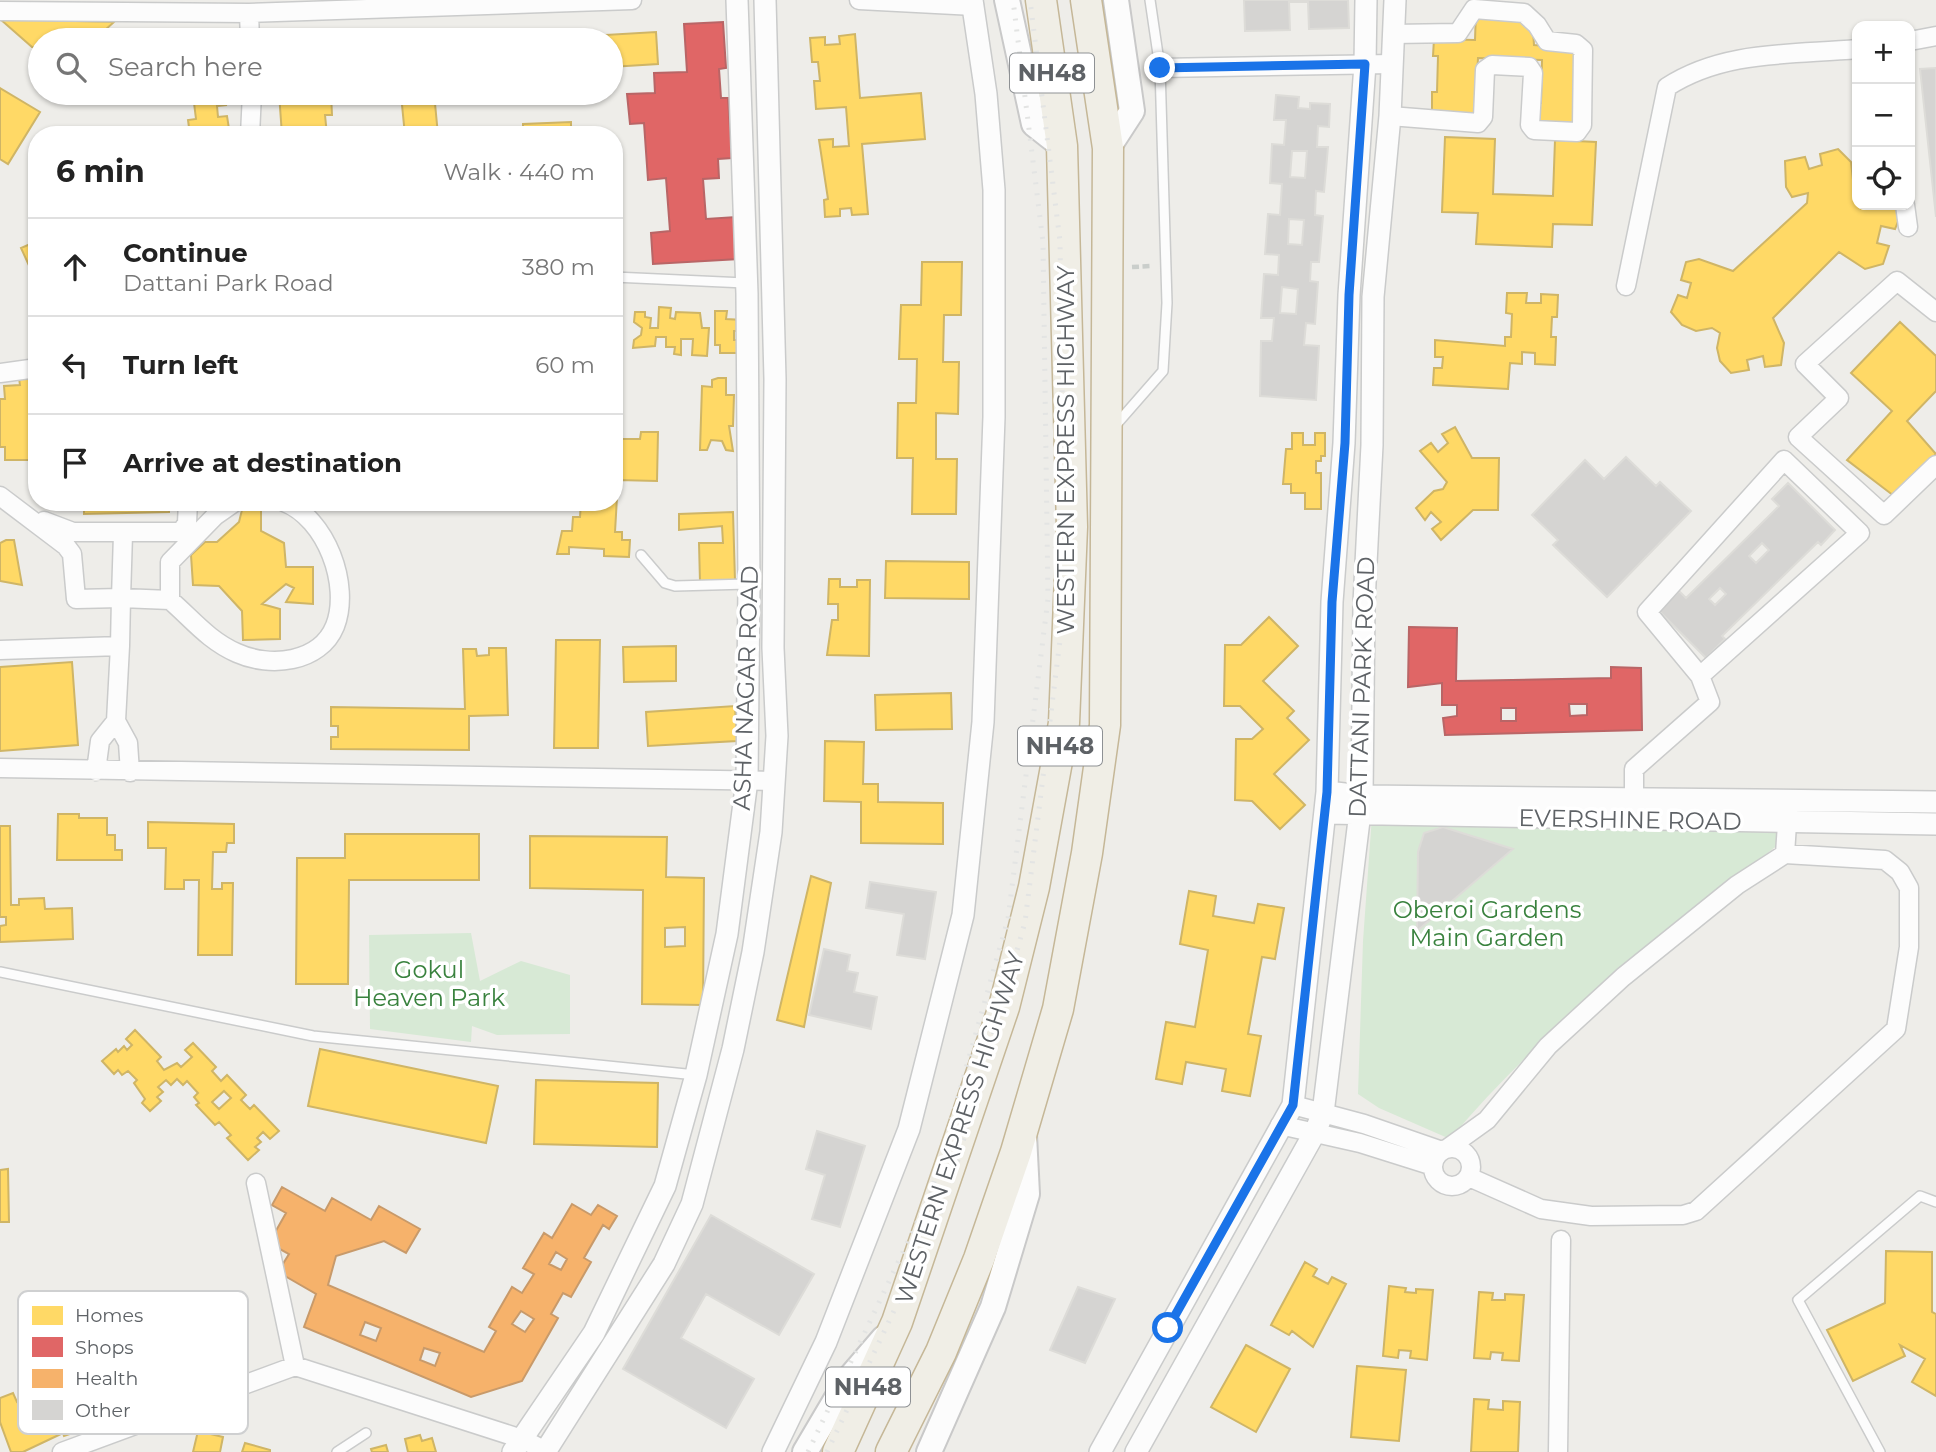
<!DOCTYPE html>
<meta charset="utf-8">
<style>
body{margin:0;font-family:Montserrat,sans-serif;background:#f6f6f6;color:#222}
.controls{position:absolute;right:21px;top:21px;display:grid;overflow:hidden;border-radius:14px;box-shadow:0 2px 5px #0004}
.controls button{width:63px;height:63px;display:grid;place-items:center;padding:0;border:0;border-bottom:2px solid #e0e0e0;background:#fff;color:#222;font:35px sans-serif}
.stop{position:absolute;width:21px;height:21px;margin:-16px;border:5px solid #1a73e8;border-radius:50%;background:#fff}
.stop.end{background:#1a73e8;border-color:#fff;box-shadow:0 2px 7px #0008}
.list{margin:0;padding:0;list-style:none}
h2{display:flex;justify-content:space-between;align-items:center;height:91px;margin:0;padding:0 28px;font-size:30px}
h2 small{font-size:23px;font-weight:400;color:#767676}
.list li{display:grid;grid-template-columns:46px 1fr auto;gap:21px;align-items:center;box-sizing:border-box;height:98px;padding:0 28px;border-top:2px solid #e0e0e0}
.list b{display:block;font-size:26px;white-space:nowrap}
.list p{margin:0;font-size:23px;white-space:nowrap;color:#767676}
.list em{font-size:23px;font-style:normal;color:#767676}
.icon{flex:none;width:38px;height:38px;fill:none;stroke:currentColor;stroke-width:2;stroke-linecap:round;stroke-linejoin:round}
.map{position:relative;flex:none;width:1936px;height:1452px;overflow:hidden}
.search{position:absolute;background:#fff;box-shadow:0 2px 5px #0004;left:28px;top:28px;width:595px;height:77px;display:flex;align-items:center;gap:18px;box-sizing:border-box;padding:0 24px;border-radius:38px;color:#767676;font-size:26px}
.panel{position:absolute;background:#fff;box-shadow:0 2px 5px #0004;left:28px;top:126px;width:595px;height:385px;border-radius:28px}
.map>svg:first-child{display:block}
.green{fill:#d7e9d5}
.homes{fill:#ffd966;stroke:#cfb566;stroke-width:2;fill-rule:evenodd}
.shops{fill:#e06666;stroke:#b96566;stroke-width:2;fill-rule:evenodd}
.health{fill:#f6b26b;stroke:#c89a6a;stroke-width:2;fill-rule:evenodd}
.building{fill:#d5d4d2;stroke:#dddcd8;stroke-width:2;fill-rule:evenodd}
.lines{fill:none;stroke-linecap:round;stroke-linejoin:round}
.service-casing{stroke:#cacbcb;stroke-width:12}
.minor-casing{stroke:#cacbcb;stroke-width:21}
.tertiary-casing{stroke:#cacbcb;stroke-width:24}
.secondary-casing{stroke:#c9c9c9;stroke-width:28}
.trunk-casing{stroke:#c5b797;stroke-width:33}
.path{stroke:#cacecb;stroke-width:4.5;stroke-dasharray:7 3.5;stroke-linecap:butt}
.service{stroke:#fcfcfc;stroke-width:9}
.minor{stroke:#fcfcfc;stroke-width:18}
.tertiary{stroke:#fcfcfc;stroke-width:21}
.secondary{stroke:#fcfcfc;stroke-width:24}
.trunk{stroke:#f0eee6;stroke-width:30}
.rail{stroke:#e3e4e3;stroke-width:5;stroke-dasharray:2 9;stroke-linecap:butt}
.route{stroke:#1a73e8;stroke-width:9}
.labels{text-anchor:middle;stroke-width:7;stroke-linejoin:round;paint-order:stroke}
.shield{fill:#fff;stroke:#8e9194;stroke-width:2}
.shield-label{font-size:23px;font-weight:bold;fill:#5e6266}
.street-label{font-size:24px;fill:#5e6266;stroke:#fff}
.park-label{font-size:24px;fill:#39823e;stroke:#fff}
.key{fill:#fff;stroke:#cfd0d1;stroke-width:2}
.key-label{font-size:19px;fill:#5e6266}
</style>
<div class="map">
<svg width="1936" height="1452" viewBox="0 0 1936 1452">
<rect width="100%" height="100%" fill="#eeede9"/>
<path class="green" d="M1373 802 1787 804 1779 844C1662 936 1546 1025 1450 1139L1379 1108 1358 1094 1363 941Z
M471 933 480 981 521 961 570 975V1034L497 1035 472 1026 471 1042 370 1029 369 935Z"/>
<path class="homes" d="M1476 11 1525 20 1533 30 1534 45 1577 48 1576 123H1536V103H1541L1542 60 1478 58 1475 116 1432 115V92H1437L1438 56H1433L1434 39 1475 40Z
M0 19 114 22 94 40H40V48L32 47Z
M656 32 658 64 611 67V40H520Z
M855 34 860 98 921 93 925 139 862 144 868 214 852 215 851 208 840 209V216L825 217 824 200 828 199 819 140 833 139V147L849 146 846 107 816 109 814 81H820L818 62H812L810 38 825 37V45L840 44 839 36Z
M0 88 40 112 8 164 0 159Z
M184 93H224L226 105 217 106 218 117 227 116 230 135H190L188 120 196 119 193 95 184 96Z
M279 93H296L297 103 313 102 312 93H340L331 94 332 115H325L327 135H282Z
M390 93H434L438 135H405L401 95 390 97Z
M571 122V135H523V124Z
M1445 137 1495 139 1493 194 1553 196 1555 140 1596 142 1592 225 1553 224 1552 247 1476 244 1478 213 1442 212Z
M1838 149 1851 162 1853 180 1857 183V205H1891L1901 214 1895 229 1881 226 1877 243 1889 246 1883 264 1865 269 1839 252 1773 318 1784 343 1781 365 1765 367 1763 356 1747 360 1749 370 1731 373 1720 361 1717 348 1720 333 1712 328 1696 331 1682 325 1671 312 1678 295 1687 298 1691 283 1681 280 1686 262 1699 259 1733 271 1807 203 1808 193 1792 197 1786 187 1785 161 1805 157 1809 169 1822 165 1820 154Z
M37 241V283L21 248Z
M922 262H962L961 315H944L943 362H959L958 414 936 413V459H957L956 514H912L913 458H897L898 403H916L917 359H899L901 305H921Z
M1507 293H1527L1526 303H1541V294L1558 295 1557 317H1552L1551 337H1556L1555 365 1535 364V353L1522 352V364L1510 363 1508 389 1433 385 1434 368H1442L1443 357H1435V340L1505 346V337H1511L1512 314 1506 313Z
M659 307 671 308 670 318 675 319 676 312 700 313 702 328H709L707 356 692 355 693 339H681V355L674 354 675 347H666V337H656L655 346 633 348 634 340 641 335 642 328 634 322 635 312H645V317L651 318 650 328H658Z
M715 311H727L726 319 743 320 740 331H734V340H740L742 353H720V345H715Z
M1900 322 1936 356V391L1907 421 1936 454 1894 496 1847 460 1892 411 1851 373Z
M19 378H37V460H5V447H0V399H5L4 386 20 385Z
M718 378H726V395H734L733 426H729L733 451 726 450 722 441 711 440 707 450H700L702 386 712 387V380Z
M1455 427 1472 458H1499L1498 510H1473L1441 540 1432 529 1441 522 1431 512 1425 520 1416 508 1434 491 1443 489 1447 482 1420 451 1431 443 1438 452 1448 443 1442 434Z
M641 432H658L657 481 618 480 615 532H622V540H630L629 557 604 556V549L569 547V554H557L562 531H572L573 517H580L581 502H614V439H640Z
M1292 433H1303V445H1315V433H1325V456H1321V461H1316V473H1321V509H1305V493H1291V484H1283L1286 449H1292Z
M84 502H169V512L84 514Z
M243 506 261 507V531L284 543 286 567H313V604L286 602 294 588 286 584 262 604 280 609V639L243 640 242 611 219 586 193 585 191 555 205 542H217L239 522Z
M733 512 735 581 700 582 699 543H723L722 526 679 530V514Z
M6 540H14L22 585 0 581V543Z
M886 561 969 562V599L885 598Z
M829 579H840V587H857V580H870L869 656 827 655 832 620H838V604H828Z
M1269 617 1298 646 1263 681 1294 711 1287 718 1309 740 1274 774 1305 805 1280 829 1252 801 1235 800 1236 739H1252L1263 729 1240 706H1224L1225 645H1241Z
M556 640H600L598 748H554Z
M676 646V681L624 682 623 647Z
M489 648H506L508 715 469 716V750L331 749V737H338V726H331V707L465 709 463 649H476L477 656 489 655Z
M72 662 78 745 0 751V667Z
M951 693 952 729 876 730 875 695Z
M735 706 737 741 648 746 646 712Z
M825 741 864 742 863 784H878V802L943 803V844L861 843V802L824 801Z
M58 814H79V818H107V835H115V850H122V860H57Z
M148 822 234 824V843H227L226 852H213L212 889H222V883H233L232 955H198L199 880H184V889H165L166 848H148Z
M0 826H10L11 905H19V899L44 898 45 909 72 908 73 939 0 942V926L6 925V917H0Z
M345 834H479V880H349L348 984H296L297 858H345Z
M530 836 667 837 666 877 704 878 703 1005 642 1004 643 890 530 888ZM685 927V946L665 947V928Z
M811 876 831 883 804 1027 777 1020Z
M1189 891 1216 896 1213 916 1254 923 1258 904 1284 908 1275 959 1262 957 1248 1034 1261 1036 1250 1096 1222 1091 1226 1069 1186 1062 1182 1084 1156 1079 1166 1022 1195 1027 1208 950 1180 944Z
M135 1030 161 1057 157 1061 164 1070 177 1063 181 1067 192 1057 185 1050 193 1043 216 1067 212 1071 221 1081 227 1075 246 1095 241 1100 250 1109 254 1105 279 1131 270 1139 263 1132 257 1138 261 1142 255 1147 259 1150 248 1160 227 1138 231 1135 219 1122 215 1125 196 1105 199 1103 194 1097 198 1093 187 1081 183 1085 177 1079 171 1085 166 1080 158 1087 163 1092 157 1097 161 1101 150 1111 142 1103 145 1099 134 1083 137 1080 128 1071 122 1075 118 1070 114 1074 102 1061 116 1049 118 1052 124 1046 127 1050 132 1045 126 1039ZM224 1091 231 1098 219 1109 212 1102Z
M320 1049 498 1086 486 1143 308 1106Z
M536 1080 658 1083 657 1147 534 1144Z
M8 1169 9 1222H0V1170Z
M1886 1251 1932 1252V1312L1936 1314V1396L1912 1382 1925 1359 1900 1345 1905 1356 1853 1381 1827 1330 1885 1303Z
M1305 1262 1317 1269 1313 1276 1328 1284 1332 1277 1346 1284 1313 1347 1292 1331 1289 1335 1271 1325Z
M1389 1286 1406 1288 1405 1292 1416 1293V1289L1433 1290 1427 1360 1410 1358 1411 1351 1399 1350 1398 1358 1383 1356Z
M1479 1292 1493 1293 1492 1300H1505V1294L1524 1295 1519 1361 1502 1360 1503 1353 1491 1352 1490 1359 1474 1358Z
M90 1302 97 1316 92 1327 101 1348 108 1347 111 1356H120L122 1363 146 1353 148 1344 181 1330 189 1335 212 1325 210 1317 221 1314 244 1370 231 1375 228 1367 202 1377 205 1385 125 1416 111 1379 99 1384 94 1372 80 1377 85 1389 69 1395 82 1430 64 1436 63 1433 23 1452H11L0 1422V1398L13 1393 17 1402 49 1390 46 1381 57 1377 55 1365 64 1358 59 1344 43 1340 35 1322ZM179 1354 184 1366 168 1372 163 1361Z
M1246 1345 1290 1369 1256 1432 1211 1407Z
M1357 1366 1406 1370 1399 1441 1351 1437Z
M1474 1399 1489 1400 1488 1409 1503 1410V1401L1520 1402 1518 1452H1471Z
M198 1431 223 1437 220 1452H193Z
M420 1435 422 1441 432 1438 436 1452H408L405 1439Z
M245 1443 270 1450V1452H242Z
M386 1445 388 1452H372L371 1449Z"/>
<path class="shops" d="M723 22 726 68 719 69 721 98H728L732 158 718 159 719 178 703 179 706 219 736 217 739 259 653 264 651 233 670 231 666 178 648 180 644 123 630 124 627 94 655 93 654 73 687 72 684 24Z
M1409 627 1457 628 1456 681 1611 678V667L1641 668 1642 730 1445 735 1443 718 1457 716V705H1442V683L1408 687ZM1569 704H1587V715L1570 716ZM1501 708H1516V721H1501Z"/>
<path class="health" d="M282 1187 325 1211 332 1198 371 1220 379 1206 420 1229 406 1253 384 1241 336 1256 328 1285 484 1352 496 1331 489 1327 512 1287 522 1293 534 1274 523 1268 544 1233 552 1238 572 1204 591 1215 598 1205 617 1216 609 1229 603 1225 584 1258 591 1262 571 1297 563 1293 551 1314 558 1318 522 1381 471 1397 304 1327 316 1294 278 1272 289 1254 269 1243 286 1213 272 1205ZM556 1252 567 1259 561 1270 549 1264ZM521 1311 534 1319 525 1332 512 1324ZM365 1322 381 1328 376 1341 360 1335ZM424 1348 440 1353 435 1366 420 1360Z"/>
<path class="building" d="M1244 0H1348L1349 28 1309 29 1308 2H1289L1290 30 1245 31Z
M1936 68V217L1920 69Z
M1276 95 1299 97 1298 108 1310 109V103L1330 104 1329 127 1318 126 1317 147H1328L1324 192 1316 191 1315 215 1323 216 1319 262H1311L1310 281 1318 282 1315 324 1306 323 1304 345 1319 346 1316 400 1260 396 1261 341H1272L1274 318H1261L1264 274 1278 275 1279 255 1265 254 1268 214 1280 215 1282 184 1270 183 1272 144 1284 145 1286 120H1274ZM1292 151H1307L1305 178 1290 177ZM1289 219 1304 220 1302 245 1288 244ZM1282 287 1298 289 1296 314 1280 313Z
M1626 457 1656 486 1660 482 1691 511 1607 597 1553 545 1558 540 1532 515 1585 460 1604 479Z
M1788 483 1835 530 1821 545 1818 542 1722 636 1725 639 1706 658 1659 611 1679 591 1686 598 1779 506 1772 499ZM1762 543 1769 550 1756 563 1749 556ZM1720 588 1726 594 1715 605 1709 599Z
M1443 827 1513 849 1417 931 1418 852 1424 833Z
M870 882 936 892 925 959 897 955 904 914 866 908Z
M824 949 850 955 847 971 858 973 854 992 877 997 871 1029 809 1015Z
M817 1131 865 1146 840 1227 812 1219 825 1175 806 1169Z
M711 1215 814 1274 779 1335 706 1294 681 1338 754 1379 726 1428 623 1369Z
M1078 1287 1115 1299 1085 1363 1050 1350Z"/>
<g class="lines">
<defs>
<path id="service" d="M614 277 745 283
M1114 427 1163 371 1167 303 1160 68 1150 0
M641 555 665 583 675 586 748 584
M0 972 313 1036 696 1075
M337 1452 366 1433
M1880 1452 1798 1300 1920 1196 1936 1202"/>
<path id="minor" d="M859 0 974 6
M0 11 249 13 632 0
M249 13 250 40
M1910 41 1936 36
M1160 68 1392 64
M1390 116 1478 123 1483 117 1485 70 1492 65 1529 67 1533 73 1530 125 1534 130 1577 132 1582 125 1583 50 1576 44 1547 41 1537 25 1524 13 1474 9 1458 33 1393 34
M250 135 252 93
M1905 205 1908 227
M1626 286 1667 87C1724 50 1792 55 1857 49
M1936 312 1897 281 1805 364 1839 398 1798 437 1884 515 1936 465
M0 373 37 368
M1784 460 1860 533 1700 676 1647 612Z
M0 496 66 546 72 554 76 599 121 598 120 646
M44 521 73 532H181L187 523 188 502
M123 534 121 598 170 600C192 619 209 641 237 653 270 668 320 663 335 626 351 585 326 518 284 502
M170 600V562L215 516 235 502
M0 650 120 646 116 721 128 743 130 772
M0 768 775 781
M96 771 100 741 116 721
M1634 799V769L1710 702 1700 676
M1785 854 1788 809
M1293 1105 1364 1124 1442 1151
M1280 1125 1360 1143 1433 1166
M1433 1167a19 19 0 1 1 38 0a19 19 0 1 1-38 0Z
M1448 1148 1487 1120 1548 1046 1623 977 1737 885 1785 854 1885 860 1900 872 1909 888V947L1896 1029 1696 1211 1683 1215 1591 1216 1541 1209 1469 1177
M256 1183 295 1366
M62 1452 295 1366 522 1439 546 1451
M1558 1452 1561 1240"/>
<path id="tertiary" d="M1327 792 1362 796 1936 802
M1325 813 1936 824
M513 1452 594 1333 665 1186 696 1075 727 934 747 780 749 584 747 294 737 0
M545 1452 664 1264 692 1204 733 1049 753 952 771 832 777 736 773 648 775 379 765 0
M773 1452 826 1342 909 1129 963 915 983 722 994 417V190L986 94 972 0
M1100 1452 1293 1105 1327 792 1332 602 1344 443 1349 295 1365 64 1366 0
M1136 1452 1315 1132 1323 1113 1362 796 1364 603 1372 445 1373 297 1390 116 1395 0"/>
<path id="secondary" d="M1007 0 1034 124 1062 146
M1108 148 1132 111 1116 0
M805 1452 847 1381 884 1338
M929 1452 993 1307 1027 1194 1024 1135"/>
<path id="trunk" d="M838 1452 897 1322 1004 1007 1034 887 1064 723 1072 527 1062 146 1041 0
M891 1452 941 1352 979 1259 1016 1152 1058 1009 1087 853 1105 725 1108 148 1086 0"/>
</defs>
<use href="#service" class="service-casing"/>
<use href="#minor" class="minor-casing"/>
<use href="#tertiary" class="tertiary-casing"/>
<use href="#secondary" class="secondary-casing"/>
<use href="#trunk" class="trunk-casing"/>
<path class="path" d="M1132 267 1151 266"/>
<use href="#service" class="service"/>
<use href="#minor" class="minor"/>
<use href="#tertiary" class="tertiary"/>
<use href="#secondary" class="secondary"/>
<use href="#trunk" class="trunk"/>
<path class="rail" d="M808 1452 931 1193 1008 919 1048 599 1043 242 1013 0
M827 1452 947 1199 1025 922 1065 600 1060 241 1030 0"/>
</g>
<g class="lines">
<path class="route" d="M1160 68 1365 64 1349 295 1345 443 1332 602 1327 792 1293 1105 1168 1328"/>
</g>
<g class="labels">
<g class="shield">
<rect x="1010" y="53.5" width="84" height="39" rx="5"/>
<rect x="1018" y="726.5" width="84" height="39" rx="5"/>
<rect x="826" y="1367.5" width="84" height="39" rx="5"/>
</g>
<g class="shield-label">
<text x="1052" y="81">NH48</text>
<text x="1060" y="754">NH48</text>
<text x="868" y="1395">NH48</text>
</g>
<g class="street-label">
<text transform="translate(1066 450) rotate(-90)" y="8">WESTERN EXPRESS HIGHWAY</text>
<text transform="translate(1362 687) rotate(-88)" y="8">DATTANI PARK ROAD</text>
<text transform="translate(746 688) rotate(-88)" y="8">ASHA NAGAR ROAD</text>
<text transform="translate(1630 820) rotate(1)" y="8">EVERSHINE ROAD</text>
<text transform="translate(960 1128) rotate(-72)" y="8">WESTERN EXPRESS HIGHWAY</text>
</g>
<g class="park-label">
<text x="1487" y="918">Oberoi Gardens<tspan x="1487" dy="28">Main Garden</tspan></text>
<text x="429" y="978">Gokul<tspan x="429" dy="28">Heaven Park</tspan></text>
</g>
</g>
<rect x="18" y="1291" width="230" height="143" rx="10" class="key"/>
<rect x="32" y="1306" width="31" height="19" fill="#ffd966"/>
<rect x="32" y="1337" width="31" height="20" fill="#e06666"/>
<rect x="32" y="1369" width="31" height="19" fill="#f6b26b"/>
<rect x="32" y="1400" width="31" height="20" fill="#d5d4d2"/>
<g class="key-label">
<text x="75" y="1322">Homes</text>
<text x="75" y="1354">Shops</text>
<text x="75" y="1385">Health</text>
<text x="75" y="1417">Other</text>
</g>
</svg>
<div class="controls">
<button>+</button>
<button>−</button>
<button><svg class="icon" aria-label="locate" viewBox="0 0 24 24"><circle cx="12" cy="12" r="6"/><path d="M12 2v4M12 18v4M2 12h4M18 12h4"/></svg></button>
</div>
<div class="stop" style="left:1168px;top:1328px"></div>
<div class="stop end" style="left:1160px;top:68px"></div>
<div class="search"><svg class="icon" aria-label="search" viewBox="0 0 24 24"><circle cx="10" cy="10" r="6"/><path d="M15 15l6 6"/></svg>Search here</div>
<section class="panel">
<h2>6 min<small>Walk · 440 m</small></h2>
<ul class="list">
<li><svg class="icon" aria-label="ahead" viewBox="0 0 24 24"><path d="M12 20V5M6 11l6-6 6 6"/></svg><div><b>Continue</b><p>Dattani Park Road</p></div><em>380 m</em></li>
<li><svg class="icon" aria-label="left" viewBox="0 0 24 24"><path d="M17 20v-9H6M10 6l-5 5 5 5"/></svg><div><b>Turn left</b></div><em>60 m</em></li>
<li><svg class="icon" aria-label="arrive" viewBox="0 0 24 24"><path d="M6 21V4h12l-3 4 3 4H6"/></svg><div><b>Arrive at destination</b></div></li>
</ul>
</section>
</div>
